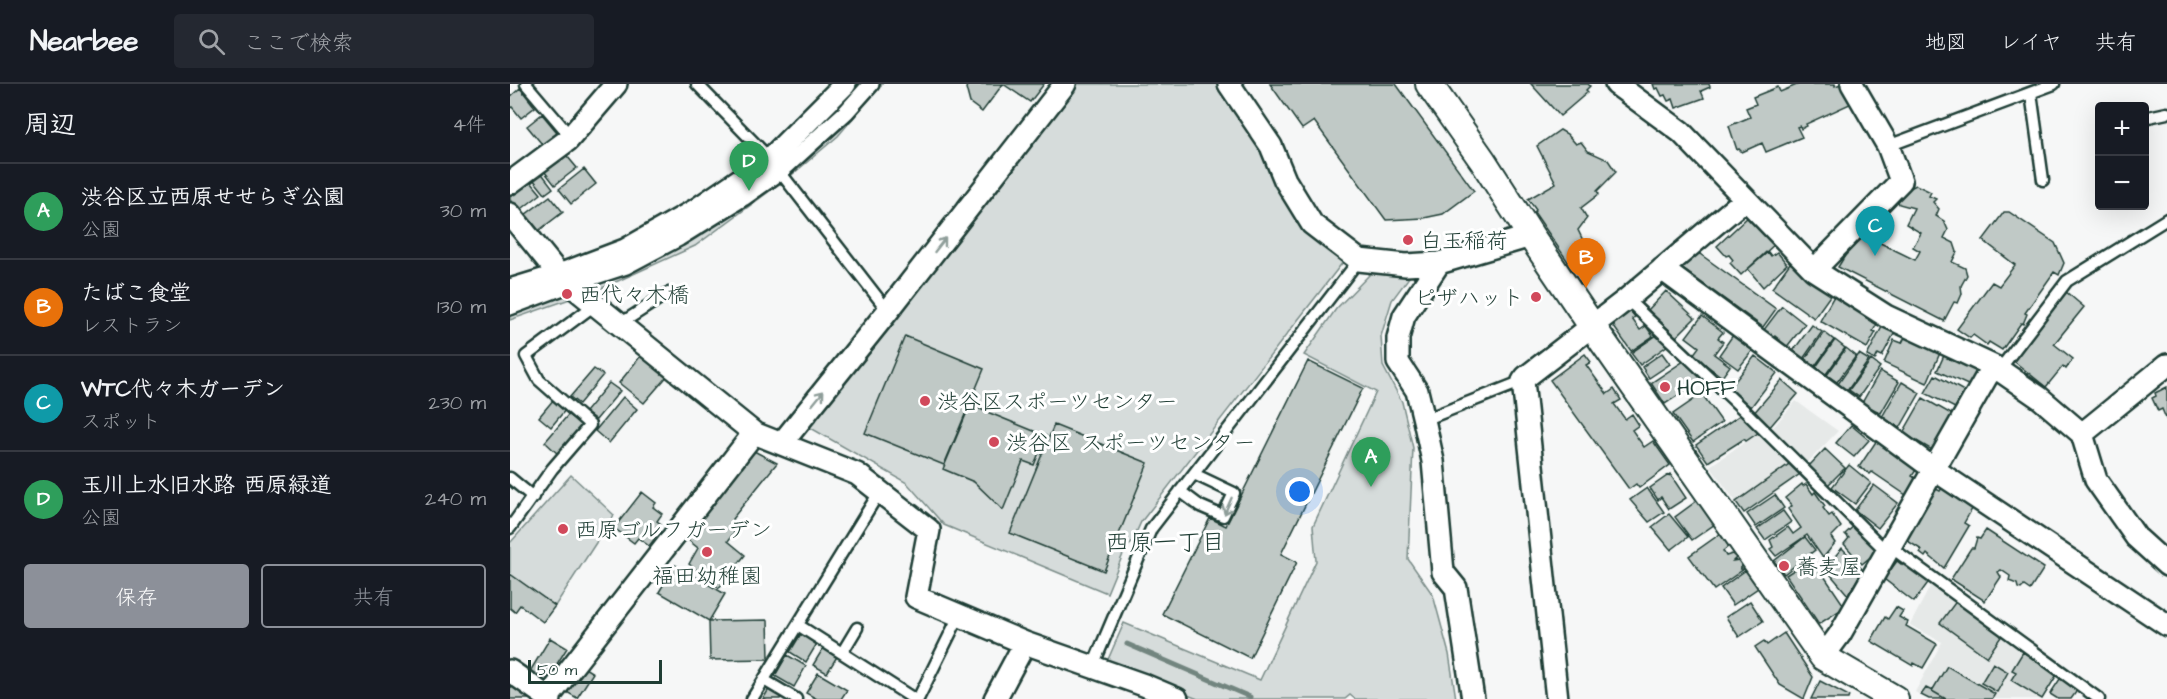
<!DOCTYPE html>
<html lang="ja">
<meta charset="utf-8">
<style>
body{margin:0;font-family:"Architects Daughter","Klee One",sans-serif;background:#242831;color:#f1f3f6}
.controls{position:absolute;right:18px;top:18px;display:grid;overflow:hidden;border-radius:6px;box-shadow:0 6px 24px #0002}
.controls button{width:54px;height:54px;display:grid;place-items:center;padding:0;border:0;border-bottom:2px solid #363941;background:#171b24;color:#f1f3f6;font:30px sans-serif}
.scale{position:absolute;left:18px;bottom:15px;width:134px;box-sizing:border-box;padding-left:6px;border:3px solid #1f3d34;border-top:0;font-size:16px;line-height:21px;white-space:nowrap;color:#1f3d34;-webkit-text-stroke:4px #fff;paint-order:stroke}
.you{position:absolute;left:790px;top:408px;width:21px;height:21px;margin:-15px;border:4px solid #fff;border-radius:50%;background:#1a73e8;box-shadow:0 0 0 9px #1a73e833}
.badge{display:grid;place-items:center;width:39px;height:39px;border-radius:50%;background:#8c9099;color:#fff;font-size:20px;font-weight:700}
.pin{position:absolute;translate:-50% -50px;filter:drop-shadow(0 2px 3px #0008)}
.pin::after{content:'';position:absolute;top:32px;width:21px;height:18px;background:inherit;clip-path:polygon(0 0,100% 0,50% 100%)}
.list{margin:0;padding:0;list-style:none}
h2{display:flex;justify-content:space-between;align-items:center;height:78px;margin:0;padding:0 24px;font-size:26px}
h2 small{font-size:20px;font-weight:400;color:#9ea1a6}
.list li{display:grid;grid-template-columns:39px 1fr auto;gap:18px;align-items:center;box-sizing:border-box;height:96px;padding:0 24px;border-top:2px solid #363941}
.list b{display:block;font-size:22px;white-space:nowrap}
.list p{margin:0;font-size:20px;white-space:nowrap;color:#9ea1a6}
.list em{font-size:20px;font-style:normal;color:#9ea1a6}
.actions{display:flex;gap:12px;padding:18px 24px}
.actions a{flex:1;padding:14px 0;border:2px solid #8c9099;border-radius:6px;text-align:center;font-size:21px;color:#8c9099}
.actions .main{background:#8c9099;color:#fff}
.icon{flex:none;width:33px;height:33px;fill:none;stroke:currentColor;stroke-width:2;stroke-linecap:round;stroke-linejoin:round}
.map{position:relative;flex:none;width:1657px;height:615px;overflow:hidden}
header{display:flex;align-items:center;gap:36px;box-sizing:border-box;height:84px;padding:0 30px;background:#171b24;border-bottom:2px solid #363941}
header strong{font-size:28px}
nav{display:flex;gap:33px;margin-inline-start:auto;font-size:21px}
.search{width:420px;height:54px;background:#242831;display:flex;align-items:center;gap:15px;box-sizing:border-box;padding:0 21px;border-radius:6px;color:#9ea1a6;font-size:22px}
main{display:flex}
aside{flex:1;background:#171b24}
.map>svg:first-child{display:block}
.built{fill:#e6e9e8}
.green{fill:#d6dcdb;stroke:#7a8c88;stroke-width:1.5}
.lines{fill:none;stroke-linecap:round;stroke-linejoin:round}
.stream{stroke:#72857f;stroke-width:5}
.building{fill:#c0c9c6;stroke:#1f3d34;stroke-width:1.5}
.service-casing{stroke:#1f3d34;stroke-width:15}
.pedestrian-casing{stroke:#1f3d34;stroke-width:20}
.minor-casing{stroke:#1f3d34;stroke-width:26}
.tertiary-casing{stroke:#1f3d34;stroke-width:30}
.service{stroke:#fff;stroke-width:10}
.pedestrian{stroke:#fff;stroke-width:15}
.minor{stroke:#fff;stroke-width:21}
.tertiary{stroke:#fff;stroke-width:26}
.oneway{stroke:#8f9e9a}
.poi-dot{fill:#d1495b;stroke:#fff;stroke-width:2}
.labels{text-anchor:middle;stroke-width:6;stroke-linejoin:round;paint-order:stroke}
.poi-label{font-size:22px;fill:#1f3d34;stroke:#fff;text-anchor:start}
.neighbourhood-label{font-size:24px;fill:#1f3d34;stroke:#fff}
</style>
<header>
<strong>Nearbee</strong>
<div class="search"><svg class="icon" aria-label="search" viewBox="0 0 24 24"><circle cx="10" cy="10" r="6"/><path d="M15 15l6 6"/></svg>ここで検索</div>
<nav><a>地図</a><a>レイヤ</a><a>共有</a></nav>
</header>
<main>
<aside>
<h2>周辺<small>4件</small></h2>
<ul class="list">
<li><span class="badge" style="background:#2e9e5b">A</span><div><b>渋谷区立西原せせらぎ公園</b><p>公園</p></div><em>30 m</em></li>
<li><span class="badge" style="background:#e8710a">B</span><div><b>たばこ食堂</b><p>レストラン</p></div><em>130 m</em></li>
<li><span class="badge" style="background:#0f9aa8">C</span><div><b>WTC代々木ガーデン</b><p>スポット</p></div><em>230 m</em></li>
<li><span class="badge" style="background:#2e9e5b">D</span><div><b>玉川上水旧水路 西原緑道</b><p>公園</p></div><em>240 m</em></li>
</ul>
<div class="actions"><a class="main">保存</a><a>共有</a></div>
</aside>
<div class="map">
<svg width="1657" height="615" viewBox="0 0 1657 615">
<rect width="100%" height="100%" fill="#f6f7f7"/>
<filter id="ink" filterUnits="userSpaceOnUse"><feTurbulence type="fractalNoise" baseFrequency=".0167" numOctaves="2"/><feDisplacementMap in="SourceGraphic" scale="12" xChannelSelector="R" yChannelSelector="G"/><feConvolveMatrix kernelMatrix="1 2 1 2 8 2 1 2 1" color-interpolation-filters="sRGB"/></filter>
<g filter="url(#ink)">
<path class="built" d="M1286 317 1328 347 1295 381 1260 347Z
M1251 347 1293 388 1234 429 1200 382Z
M1423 497 1549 590 1533 615H1417L1405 608 1432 558 1400 541Z"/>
<path class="green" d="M340 0H372L328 52 283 90 185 162 97 202 0 236V209L192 124Z
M565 0H712L832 173 833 178 631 438 621 460 616 463 597 509 434 441 397 399 299 343 391 218Z
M861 189 900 192 882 216 871 252 873 282 892 318 903 364 898 475 923 511 939 570 946 615H845L840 611 835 615H688L596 580 614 539 750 596 806 477 803 442 866 308 794 271 826 225Z
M61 391 104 431 45 522 0 490V459Z"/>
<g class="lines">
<path class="stream" d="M617 560 740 613"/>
</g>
<path class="building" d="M458 0H534L520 18 493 0 472 28 460 19 456 4Z
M760 0H886L964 107 933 130 914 134 876 136 804 37 792 45Z
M1021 0H1078L1080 2 1076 6 1078 8 1050 32Z
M1143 0H1199L1200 3 1191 7 1194 14 1166 24 1163 15 1158 17 1155 11 1152 12 1148 4 1145 5Z
M1289 0H1325V2L1331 0 1340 20 1296 40 1297 42 1291 45 1290 42 1287 43 1292 53 1256 68 1252 59 1232 68 1229 65 1227 66 1219 42 1240 33 1236 24 1246 20 1243 13 1268 3 1270 8Z
M10 4 25 23 11 34 2 23 0 24V13Z
M32 30 51 53 36 65 17 42Z
M1050 46 1057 50 1066 60 1071 58 1078 67 1098 76 1106 88 1087 107 1089 110 1071 124 1077 134 1068 146 1081 173 1063 185 1024 128 1026 126 1018 115 1046 99 1027 62Z
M52 66 67 84 45 101 31 83Z
M27 83 43 104 35 110 19 90Z
M74 85 86 100 61 120 49 105Z
M16 92 31 110 9 127 0 116V105Z
M1406 101 1421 108 1419 112 1426 115 1423 118 1429 125 1426 132 1434 137 1438 146 1434 154 1444 159 1447 168 1442 178 1455 184 1457 191 1451 202 1452 210 1448 219 1444 218 1434 237 1328 183 1346 154 1350 156 1354 151 1405 176 1410 167 1403 163 1411 149 1396 140 1404 124 1389 120 1388 117 1394 107Z
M40 112 53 128 23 151 11 134Z
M1494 128H1499L1545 159 1554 179 1549 191 1544 188 1515 229 1517 230 1513 240 1511 239 1492 266 1479 258 1477 261 1463 251 1460 254 1447 245 1482 198 1489 202 1505 181 1473 156Z
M1240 131 1266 159 1231 191 1220 179 1223 176 1219 171 1216 172 1207 162Z
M1183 165 1266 225 1253 243 1170 183Z
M1258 168 1261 172 1267 168 1277 180 1253 203 1238 185Z
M1280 179 1322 209 1304 234 1262 204Z
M1156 207 1185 234 1166 253 1138 226Z
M1555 207 1574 223 1544 260 1563 275 1556 285 1553 282 1536 303 1501 275 1515 257 1518 259 1520 256 1517 254Z
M1324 212 1366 234 1363 238 1367 240 1363 247 1366 248 1357 264 1310 237Z
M1272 222 1295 240 1275 265 1267 259 1270 256 1265 252 1263 255 1253 247Z
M1120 226 1125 233 1122 235 1130 246 1136 242 1143 252 1121 267 1104 243 1105 235Z
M1192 232 1213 248 1208 254 1213 258 1204 270 1220 282 1212 293 1183 271 1189 263 1176 253Z
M1302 241 1312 248 1293 275 1283 267Z
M1373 241 1385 248 1372 272 1368 270 1365 276 1357 272Z
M1314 248 1324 256 1305 282 1295 275Z
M1150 249 1161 259 1130 281 1121 269Z
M1223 251 1243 266 1228 285 1209 271Z
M395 252 474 285 434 381 355 349Z
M1395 253 1430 269 1417 299 1374 279 1384 256 1392 259Z
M1325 256 1335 264 1316 290 1306 283Z
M1336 264 1346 272 1327 298 1317 291Z
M1436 267 1469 282 1460 302 1427 287Z
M133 269 159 290 134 319 109 299Z
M1152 269 1160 280 1139 294 1132 283Z
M1075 270 1081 278 1076 281 1097 310 1104 305 1111 316 1104 320 1115 335 1122 330 1129 341 1122 346 1134 363 1143 357 1160 381 1129 404 1126 400 1119 405 1040 296Z
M1349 270 1359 276 1337 307 1328 300Z
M1245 272 1267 289 1241 323 1218 306Z
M1177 275 1196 293 1155 320 1141 299Z
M1361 276 1370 283 1349 313 1339 306Z
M798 277 853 304 771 470 787 478 740 574 652 530 700 434 716 442Z
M84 285 93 291 69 320 60 313Z
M1370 287 1389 298 1371 329 1352 319Z
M1425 291 1454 307 1445 324 1415 309Z
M1272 296 1288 310 1259 344 1243 330Z
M1392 298 1410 309 1390 344 1372 333Z
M99 299 110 307 86 336 75 328Z
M1657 303V337L1652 325 1648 327 1642 314 1646 312 1645 309Z
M1192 310 1212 338 1183 358 1163 330Z
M113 313 127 325 99 359 85 347Z
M1413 314 1443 331 1422 366 1393 349Z
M44 315 56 325 41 343 29 333Z
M460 321 536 352 524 381 513 377 493 426 464 398 433 385Z
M1233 329 1251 347 1236 357 1234 355 1198 378 1186 361Z
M58 331 73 342 49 371 35 358Z
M544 341 638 379 594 487 500 449Z
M1341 341 1359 356 1344 373 1326 359Z
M1367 356 1408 383 1402 392 1407 395 1396 411 1362 388 1360 390 1349 383Z
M1315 365 1335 384 1318 401 1299 382Z
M242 366 267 379 222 435 228 443 218 457 235 471 209 504 179 480 188 464 173 452Z
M1282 378 1293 388 1234 429 1226 418Z
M1339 381 1361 399 1345 420 1322 403Z
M1160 390 1176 414 1159 425 1151 413 1148 416 1140 404Z
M1292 400 1293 402 1296 400 1303 410 1305 408 1315 422 1313 424 1319 432 1322 430 1331 443 1321 453 1325 459 1313 474 1297 451 1266 472 1260 465 1263 463 1260 456 1278 443 1283 450 1291 444 1278 425 1282 422 1275 414Z
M1364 401 1388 419 1368 444 1345 426Z
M1137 404 1154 428 1139 438 1120 416Z
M1432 404 1462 425 1454 439 1459 442 1434 484 1417 470 1415 473 1410 469 1412 466 1396 456 1426 405 1430 407Z
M132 408 146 419 143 423 152 430 147 437 151 440 143 451 146 453 139 462 128 454 124 459 104 444Z
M1265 411 1274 424 1246 443 1237 430Z
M1188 416 1205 440 1182 456 1165 433Z
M1273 427 1281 438 1255 456 1247 445Z
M1159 430 1178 453 1161 466 1142 443Z
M1346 440 1367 463 1365 469 1352 480 1334 460 1339 454 1335 450Z
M1476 446 1534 484 1520 506 1514 502 1511 505 1508 504 1507 500 1499 497 1500 492 1491 486 1488 488 1491 493 1475 517 1441 495 1461 464H1464L1467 454 1470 455Z
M1210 450 1219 462 1213 467 1216 472 1222 470 1226 474 1223 477 1229 476 1232 482 1230 485H1234L1204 506 1179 472Z
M1295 453 1305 466 1274 490 1264 477Z
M1332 464 1353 486 1338 511 1315 484Z
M1302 474 1335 523 1309 540 1276 491Z
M1387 477 1391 480 1392 478 1420 496 1404 518 1374 495Z
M165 481 215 510 199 537 149 508Z
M1236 486 1248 504 1223 521 1211 504Z
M0 490 45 522 33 538 10 521 5 528 0 524Z
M1447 516 1493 550 1477 573 1430 539Z
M1240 517 1253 537 1229 553 1216 533Z
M1386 523 1393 527 1389 533 1398 538 1396 542 1427 560 1413 584 1404 579 1403 582 1361 557 1375 533 1378 535Z
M258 536 259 575 200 576 199 537Z
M292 548 308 558 296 578 280 568Z
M1274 549 1303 593 1294 615 1270 601 1245 563 1254 557 1257 561Z
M40 554 57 564 35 599 19 589Z
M314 563 328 571 317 589 303 581Z
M1513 568 1548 589 1532 615 1501 596 1506 588 1502 586Z
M277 571 296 582 284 603 265 592Z
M1483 579 1498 588 1487 608 1471 599Z
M70 581 83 589 67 614 55 607Z
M1437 582 1485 610 1482 615H1436L1422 607Z
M308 589 337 606 331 615H307L296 609Z
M1552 592 1569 604 1561 615H1548L1540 610Z
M0 594 29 615H0Z
M1310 597 1339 612 1338 615H1301Z
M1416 604 1422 607 1436 615H1419L1411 611Z
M259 605 272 612 270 615H253Z"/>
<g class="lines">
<defs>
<path id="service" d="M16 0 61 53
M187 0 260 75 378 227
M1521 9 1533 96
M1634 34 1657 29
M1378 62 1544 0
M1117 215 1237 329 1376 467
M110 240 158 209
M1485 283 1493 281 1557 197 1657 135
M914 336 1013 297
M0 394 23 413
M670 407 690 422 713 432 724 409 684 390
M0 444 42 385 80 341 29 296 16 272 86 220
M1379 462 1589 615
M288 541 404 615
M332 569 347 544
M582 584 641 445 849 176
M254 596 286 615
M242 615 370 407
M408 615 449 532"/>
<path id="pedestrian" d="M0 223 61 200 116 182 169 154 233 114 270 88 336 28 361 0"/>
<path id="minor" d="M719 0 761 62 775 96 802 140 849 176 896 181 929 179 1021 152
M1106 0 1171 48 1304 186 1376 232 1485 283 1530 314 1572 350 1586 396 1626 453 1657 481
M0 99 58 56 106 0
M0 130 51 193 244 349 347 390 419 446 406 513 515 559 634 601 667 615
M929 179 894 232 888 254V278L907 307 914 336 923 377 933 488 946 504 963 615
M1152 185 1425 386 1657 541
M1304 186 1391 97 1378 62 1342 0
M0 206 49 191 115 166 187 125 260 75 335 0
M1572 350 1657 281
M272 359 378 227 555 0
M1313 573 1330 550 1477 292 1485 283
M0 587 40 615
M37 615 244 349
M485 615 515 559
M1047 615 1013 297 1016 293 1117 215 1234 116"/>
<path id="tertiary" d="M919 0 973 77 1021 152 1082 242 1313 573 1385 615"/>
</defs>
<use href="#service" class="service-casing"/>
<use href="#pedestrian" class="pedestrian-casing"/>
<use href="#minor" class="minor-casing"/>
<use href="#tertiary" class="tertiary-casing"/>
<use href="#service" class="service"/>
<use href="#pedestrian" class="pedestrian"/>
<use href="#minor" class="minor"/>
<use href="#tertiary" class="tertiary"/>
</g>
<defs><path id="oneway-shaft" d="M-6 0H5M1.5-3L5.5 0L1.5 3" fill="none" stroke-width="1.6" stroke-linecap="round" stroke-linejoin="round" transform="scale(1.5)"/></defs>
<g class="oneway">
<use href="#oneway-shaft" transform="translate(430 161) rotate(-52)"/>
<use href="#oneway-shaft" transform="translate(308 314) rotate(-51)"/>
<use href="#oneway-shaft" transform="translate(718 422) rotate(114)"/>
</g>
</g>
<g class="poi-dot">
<circle cx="898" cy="156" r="6"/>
<circle cx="57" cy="210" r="6"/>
<circle cx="1026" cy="213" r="6"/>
<circle cx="1155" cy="303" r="6"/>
<circle cx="415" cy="317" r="6"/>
<circle cx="484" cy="358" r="6"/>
<circle cx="53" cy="445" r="6"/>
<circle cx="197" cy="468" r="6"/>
<circle cx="1274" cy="482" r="6"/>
</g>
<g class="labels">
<g class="poi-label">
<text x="910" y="164">白玉稲荷</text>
<text x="69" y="218">西代々木橋</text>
<text x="1014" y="221" text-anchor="end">ピザハット</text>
<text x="1167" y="311">HOFF</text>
<text x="427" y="325">渋谷区スポーツセンター</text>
<text x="496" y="366">渋谷区 スポーツセンター</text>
<text x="65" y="453">西原ゴルフガーデン</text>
<text x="1286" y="490">蕎麦屋</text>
<text x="197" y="499" text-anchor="middle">福田幼稚園</text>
</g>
<g class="neighbourhood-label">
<text x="655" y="466">西原一丁目</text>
</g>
</g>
</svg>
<div class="controls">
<button>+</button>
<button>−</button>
</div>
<div class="scale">50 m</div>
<div class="you"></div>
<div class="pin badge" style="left:861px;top:403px;background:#2e9e5b">A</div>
<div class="pin badge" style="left:1076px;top:204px;background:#e8710a">B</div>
<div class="pin badge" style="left:1365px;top:172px;background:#0f9aa8">C</div>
<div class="pin badge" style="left:239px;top:107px;background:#2e9e5b">D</div>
</div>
</main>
